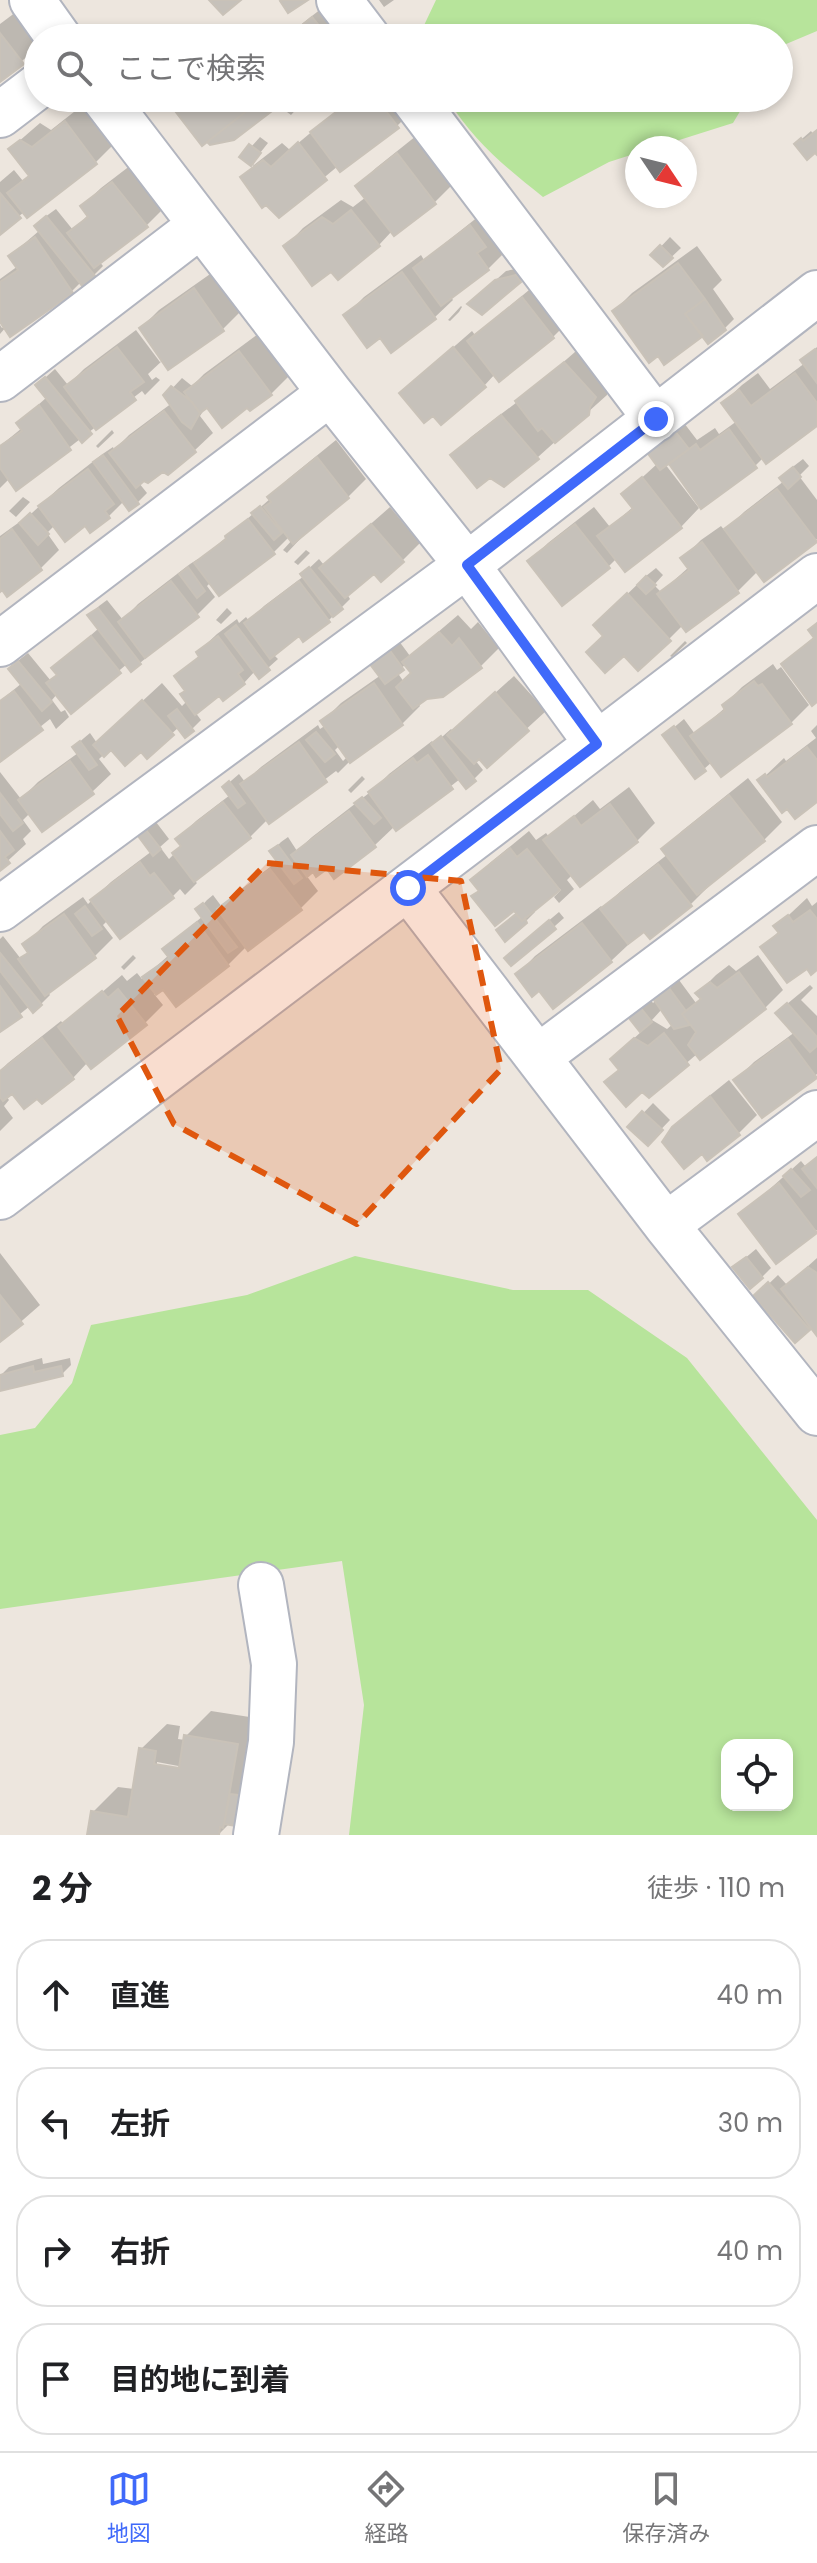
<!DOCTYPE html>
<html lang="ja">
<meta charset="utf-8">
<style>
body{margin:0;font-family:Poppins,"Noto Sans JP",sans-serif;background:#f6f6f6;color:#202124}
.controls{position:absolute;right:24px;bottom:24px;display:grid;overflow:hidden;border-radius:16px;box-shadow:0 4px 12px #0003}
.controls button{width:72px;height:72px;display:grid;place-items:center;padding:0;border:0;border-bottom:2px solid #e0e0e0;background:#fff;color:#202124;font:40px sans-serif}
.compass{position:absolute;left:625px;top:136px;width:72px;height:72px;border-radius:50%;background:#fff;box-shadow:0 4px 12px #0003;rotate:125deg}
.stop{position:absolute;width:24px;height:24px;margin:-18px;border:6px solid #3f69fa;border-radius:50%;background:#fff}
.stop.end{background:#3f69fa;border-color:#fff;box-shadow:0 2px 8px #0008}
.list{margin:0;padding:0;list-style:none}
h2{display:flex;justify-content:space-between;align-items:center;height:104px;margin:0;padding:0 32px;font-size:34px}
h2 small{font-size:26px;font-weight:400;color:#757577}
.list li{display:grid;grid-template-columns:52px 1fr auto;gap:24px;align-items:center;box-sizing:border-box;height:112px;margin:0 16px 16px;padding:0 16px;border:2px solid #e0e0e0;border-radius:32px}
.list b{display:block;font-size:30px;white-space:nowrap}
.list em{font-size:26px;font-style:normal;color:#757577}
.icon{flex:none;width:44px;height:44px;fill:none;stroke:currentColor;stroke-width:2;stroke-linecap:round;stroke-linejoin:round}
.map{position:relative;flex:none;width:817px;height:1835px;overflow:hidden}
.search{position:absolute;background:#fff;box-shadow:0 4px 12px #0003;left:24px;right:24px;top:24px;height:88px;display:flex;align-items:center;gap:20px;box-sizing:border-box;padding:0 28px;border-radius:44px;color:#757577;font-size:30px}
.sheet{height:616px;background:#fff}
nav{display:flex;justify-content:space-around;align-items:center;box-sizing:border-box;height:112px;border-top:2px solid #e0e0e0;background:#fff;font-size:22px;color:#757577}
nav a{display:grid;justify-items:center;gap:4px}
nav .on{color:#3f69fa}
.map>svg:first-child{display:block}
.green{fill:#b7e49b;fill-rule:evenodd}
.shadow{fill:#0003;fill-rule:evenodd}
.building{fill:#c6c1ba;stroke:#c9c2b8;stroke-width:2}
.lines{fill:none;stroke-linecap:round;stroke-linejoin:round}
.minor-casing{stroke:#b2b5bf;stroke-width:48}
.minor{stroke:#fff;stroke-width:44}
.route{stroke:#3f69fa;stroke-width:10}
.marked{fill:#df570e;fill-opacity:0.2;stroke:#df570e;stroke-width:6;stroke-dasharray:16 10;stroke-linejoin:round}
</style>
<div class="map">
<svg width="817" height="1835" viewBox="0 0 817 1835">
<rect width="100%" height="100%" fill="#ede6de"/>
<path class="green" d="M436 0H817V31L779 47V38H418Z
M447 98H748L733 123 654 148H637V153L609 162 543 197C504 166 473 141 447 98Z
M355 1256 513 1290H588L687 1358 817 1520V1835H349L364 1705 342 1561 0 1609V1435L35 1428 72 1383 91 1325 247 1295ZM727 1745H787V1805H727Z"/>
<path class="shadow" d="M379 0H394L384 7Z
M331 1 355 38H284Z
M16 12 38 41V47L0 80V24Z
M191 98 279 100 287 98 283 101 281 100 271 110 178 111Z
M300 98H307L291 115 287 112Z
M352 98H408L415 108 397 126 338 166 279 215 243 177 254 166 242 157 260 137 268 143 252 163 254 165 282 143 290 150Z
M84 104 114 144 96 162 27 216 24 212 0 232V182L14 170 23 181 30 174 10 149 40 123 51 130Z
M811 131 813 134 817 131V152L796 144Z
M416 136 453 184 435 202 392 231 379 245 331 270 285 247 303 228 341 200 353 207 366 197 357 186 376 168Z
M131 165 164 208 146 226 99 261 103 266 94 275 82 281 72 291 6 327 0 334V325L2 328 5 326 0 318V279L18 266 10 256 40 230 45 217 56 209 73 230 89 214 82 206 101 188Z
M489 208 506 251 488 269 450 296 453 300 434 318 380 335 346 315 364 297 421 255 424 260Z
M670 237 681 248 663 265 653 255Z
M697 246 722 280 713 289 734 319 725 328 703 334 659 354 614 311 632 293Z
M525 267 529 271 520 280 479 295 506 271Z
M213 272 241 311 223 329 169 367 141 328 159 310Z
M541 280 571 319 553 337 499 379 495 374 484 386 433 413 401 393 472 331 475 335Z
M461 306 462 307 459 312 450 321 448 320Z
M136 330 160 362 163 360 148 374 152 380 156 377 160 380 145 395 142 391 17 488 10 478 0 488V446L22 428 18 423 47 397 37 385 55 369 68 385 84 369Z
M258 334 289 376 271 394 248 406 207 405 200 416 213 433 194 451 143 478 139 483 147 493 138 502 124 501 109 516 86 523 55 525 47 533 59 550 41 568 7 594 3 587 0 589V536L32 513 59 488 104 453 113 447 114 450 129 435 172 403 166 395 182 378 192 386 204 374Z
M583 345 607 386V395L538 457 504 484 453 455 471 437 521 399Z
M817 347V423L764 457 755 466 676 456 665 464 699 508 681 527 617 558 608 567 529 562 548 543 594 507 610 527 633 507 624 494 657 464 648 451 684 423 697 440 715 428 719 434 737 421 723 403 742 385 758 373 770 389 805 363 803 361Z
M112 430 114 433 98 448 96 446Z
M336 440 366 479 348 497 299 537 301 538 287 553 283 550 293 539 290 536 274 552 220 593 211 582 207 586 215 597 197 615 140 663 127 664 71 711 57 694 52 700 61 712 65 710 69 717 56 729 50 719 0 759V701L22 683 10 669 19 660 28 653 51 681 59 674 54 668 99 628 90 615 99 606 107 600 123 620 138 604 190 564 198 559 199 561 271 498 288 479Z
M803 459 809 466 799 476 817 500V539L764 579 758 571 738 591 683 625 669 639 605 635 614 607 646 576 656 568 663 575 654 585 661 592 689 567 683 558 701 540 721 526 725 531 744 512 784 481 790 469Z
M23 497 30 502 16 517 9 511Z
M390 507 420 543 402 561 374 571 347 594 350 599 329 620 299 634 273 654 278 659 259 676 255 671 244 683 220 694 195 712 201 720 192 729 179 727 147 756 141 749 111 748 99 759 111 774 92 792 30 813 23 820 31 831 23 839 26 844 0 868V772L21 799 38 782 78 753 74 747 84 738 90 733 97 743 162 683 182 706 187 701V690L177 677 200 655 198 652 217 634 237 619 239 623 246 617 249 621 264 606 304 576 303 574 319 559 324 565Z
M306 550 310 553 298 565 294 562Z
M227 608 232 613 221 624 216 620Z
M458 615 471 629 478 622 499 648 481 666 442 695 427 698 418 703 420 706 402 724 352 759 338 773 336 771 269 822 268 819 250 837 194 880 197 883 185 895 180 889 173 896 108 920 103 925 113 938 95 956 47 991 50 995 41 1004 30 1006 0 1030V939L3 936 21 959 29 951 25 945 43 926 83 897 88 904 111 882 152 851 141 836 156 822 169 839 160 847 169 859 183 845 178 839 196 821 230 795 224 787 239 774 245 782 261 767 318 725 320 729 326 725 323 721 341 703 381 675 369 659 396 637 410 656ZM406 664 413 673 404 682 397 672ZM340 745 348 756 343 761 335 750Z
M817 624V699L783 664 815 636Z
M685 641 687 643 672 657 670 656Z
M773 664 777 670 781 667 809 705 791 723 712 762 704 769 665 735 684 719 695 734 726 707 724 705 742 687Z
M514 676 546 711 487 765 479 756 475 760 483 770 474 779H460L397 828 395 826 375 845 334 876 328 866 313 869 306 875 318 891 300 909 247 946 228 965 163 987 154 994 163 1005 145 1023 88 1062 73 1078 38 1096 12 1091 6 1096 9 1100 4 1106 13 1118 0 1131V1071L8 1063 61 1021 64 1025 122 975 127 981 137 973 142 979 169 955 164 949 203 916 198 910 207 900 213 895 222 907 238 892 279 860 272 851 281 842 288 837 297 851 312 837 373 790 389 774 432 741 434 744 451 729 453 731Z
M817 725V799L760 781 784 758 786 761 816 738 811 731Z
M362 776 365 779 351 793 348 790Z
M748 778 782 822 764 840 707 885 708 887 690 905 645 929 611 961 554 1006 540 988 517 975 535 956 601 906 603 908 621 891 668 854 664 849 682 831Z
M629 787 655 823 637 841 580 885 572 875 567 880 574 889 559 903 554 897 561 890 559 888 533 909 535 912 526 921H508L518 913 480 890 472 880 491 862 529 831 536 840 546 833 549 837 593 800 600 809Z
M807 898 812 906 817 902V968L763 948 779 931 776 927Z
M559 912 564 918 512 964 515 949Z
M133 955 136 958 124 970 121 967Z
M758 955 783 990 765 1008 697 1054 649 1095 620 1069 630 1042 642 1031 631 1017 640 1008 650 999 653 1003 679 980 696 1003 702 997 698 993 716 975 729 965 736 971ZM662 1009 673 1024 667 1029 652 1020Z
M810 985 813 988 801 1000 817 1016V1074L762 1116 736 1080 754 1062 795 1032 787 1004Z
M729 1080 757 1115 739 1133 708 1158 673 1128 693 1109Z
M653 1103 670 1120 648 1143 630 1127Z
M817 1157V1230L777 1261 741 1215 801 1161 806 1167Z
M756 1249 771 1268 762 1277 744 1259Z
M0 1253 40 1305 0 1340Z
M817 1258V1333L812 1326 795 1340 756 1296 778 1275 787 1285Z
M42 1358 43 1364 70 1358 71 1365 62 1374 0 1389V1376L9 1367Z
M211 1711 262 1719 251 1787 230 1823 218 1835H89L93 1812 118 1787 134 1789 141 1749 167 1724 180 1726 178 1739 185 1740 186 1736ZM157 1762 189 1768 188 1771 157 1766Z"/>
<path class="building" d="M209 0H241L223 15Z
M282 0H308L288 13 280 1Z
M312 17 329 38H286Z
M0 33 24 64 0 82Z
M192 98H263L202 146 175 111Z
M263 98 272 111 234 140 210 145 207 142Z
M354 98H376L399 128 340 172 310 132Z
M65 121 97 164 27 218 7 193 29 176 8 149 20 140 32 147Z
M817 130V155L815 153 807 160 794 144 801 138 803 141Z
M298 142 327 180 279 218 266 205 262 208 240 177 263 160 271 167Z
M249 144 261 153 251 166 239 157Z
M397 153 436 204 394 236 355 186Z
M112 182 148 227 94 268 67 233 88 217 80 206Z
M0 193 21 218 0 235Z
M351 210 380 246 338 280 331 272 312 286 283 246 322 217 333 224Z
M46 216 96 277 83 287 34 226Z
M470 225 486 247 477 253 489 270 441 306 413 268Z
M35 237 73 293 10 337 0 322V282L18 270 8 256Z
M660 245 673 258 663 267 650 255Z
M678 263 705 299 685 314 703 336 664 365 658 356 649 363 612 311Z
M402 272 436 319 391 353 380 338 367 348 343 315Z
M516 275 521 282 482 315 467 304 495 280Z
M194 288 224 331 168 370 139 328Z
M522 297 554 338 499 382 467 341Z
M705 299 726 330 708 344 685 314Z
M117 347 144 382 130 392 136 400 96 430 64 387Z
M453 347 486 387 441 425 433 416 424 423 399 393Z
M815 349 817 351V383L800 360Z
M239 351 272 395 250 411 247 408 222 428 207 408 200 413 184 392Z
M564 362 596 397 590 407 589 415 555 443 542 428 538 431 515 401Z
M795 373 817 403V426L766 464 721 403 739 390 751 406Z
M45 377 92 434 82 443 35 385Z
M171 386 192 402 200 413 191 429 182 422 163 395Z
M39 405 71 450 16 491 0 468V446L22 431 16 423Z
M164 411 196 452 168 475 163 472 148 483 144 481 136 488 109 453Z
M501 415 539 459 504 487 490 478 477 488 450 455Z
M729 429 757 468 701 509 669 464 696 444 700 450Z
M675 431 689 449 660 470 646 451Z
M103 455 139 504 129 511 93 462Z
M317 457 349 498 293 544 264 507 271 502 267 497Z
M793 467 801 477 788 489 779 478Z
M88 469 114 504 105 511 110 518 90 533 85 526 65 542 38 506Z
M642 477 682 528 625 572 597 536 633 509 621 494Z
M777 489 817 542 764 582 724 529Z
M260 506 282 533 274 540 251 513Z
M30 513 49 534 38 545 19 523Z
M248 519 275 554 219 596 194 563 226 539 225 536Z
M371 524 404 562 381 582 374 574 345 598 319 568Z
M575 524 610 568 562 606 527 561Z
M12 529 42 570 7 597 2 590 0 592V539Z
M702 542 739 593 686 632 657 594 689 570 680 558Z
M188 567 205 591 197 598 179 574Z
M309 567 343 609 333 617 300 574Z
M646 576 656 585 646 594 637 585Z
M171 581 199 617 145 658 118 622Z
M299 581 330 622 303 642 299 636 270 659 244 623Z
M627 593 671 641 638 671 624 656 605 673 586 652 603 636 593 625Z
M98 608 141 664 131 672 87 615Z
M817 623V702L812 706 781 664 814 638 808 630Z
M236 625 270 670 259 679 225 634Z
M439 632 452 646 459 638 482 668 443 697 427 699 413 709 396 687 411 673 402 662Z
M91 636 121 673 71 714 46 683 57 675 51 668Z
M218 636 243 670 238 674 245 684 223 701 219 696 195 715 180 694 185 691 174 676 199 657 196 652Z
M386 645 404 670 385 684 366 659Z
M18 661 52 702 42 711 8 669Z
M754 681 758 686 762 684 792 724 721 777 690 736 725 710 722 705Z
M374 683 403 725 350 763 320 721Z
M14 691 43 730 0 762V701Z
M495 692 529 731 487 768 479 759 474 764 447 735Z
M142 700 174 735 147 759 141 752 125 766 111 750 104 757 93 745Z
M177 709 194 731 185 738 168 716Z
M674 726 706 771 695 779 662 735Z
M316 732 335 754 325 762 306 740Z
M441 736 476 781 466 789 431 744Z
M80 741 97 765 89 770 72 747Z
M299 742 327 782 269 824 240 784Z
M807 747 817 760V802L795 819 787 809 782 813 757 780 765 774 767 777Z
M428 755 453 789 396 831 368 792 413 758 417 763Z
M70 761 94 794 42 832 18 800Z
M229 781 245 803 238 808 222 787Z
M0 793 23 823 13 831 0 814Z
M729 795 765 841 697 895 661 849Z
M362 797 381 818 374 824 354 803Z
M223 802 251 838 194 882 172 853 181 846 175 839Z
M610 804 638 842 580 887 543 840 574 816 581 826Z
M349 811 376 847 334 879 327 869 316 877 313 872 307 877 291 855Z
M146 830 161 849 153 856 138 836Z
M0 831 14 850 5 857 10 863 0 871Z
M278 845 302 878 294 884 269 851Z
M510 848 517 857 527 849 560 890 522 921 514 911 495 926 471 896 479 891 470 880Z
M140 862 150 876 154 873 174 898 120 939 90 900Z
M658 864 692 906 650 939 644 932 628 944 600 909Z
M270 869 302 910 248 951 217 909Z
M203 903 237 947 228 953 195 909Z
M85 906 102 929 92 936 75 914Z
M810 910 817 919V970L811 975 807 969 787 983 760 947 779 933 773 926 788 915 793 922Z
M64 914 96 958 45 996 18 959 28 953 22 944Z
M516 914 522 921 525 918 527 923 505 942 496 930Z
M549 920 556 929 511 966 504 958Z
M197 922 229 966 176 1007 163 990 156 995 142 977 169 958 162 949Z
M582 923 612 962 553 1009 539 991 532 997 515 974Z
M0 953 42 1005 33 1013 0 971Z
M739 972 766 1009 700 1060 688 1045 696 1032 682 1014 701 999 695 993 710 982 717 988Z
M0 986 22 1017 0 1032Z
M669 988 686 1011 682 1014 690 1025 674 1029 654 1000Z
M118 989 147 1025 91 1069 58 1027 102 991 108 998Z
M787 1003 817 1037V1046L810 1052 775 1013Z
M640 1007 652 1022 640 1032 628 1017Z
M664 1033 689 1065 649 1098 642 1092 626 1107 604 1082 619 1070 610 1059 634 1038 648 1046Z
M42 1038 74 1079 42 1104 37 1099 24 1109 12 1094 3 1101 0 1097V1071Z
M788 1039 817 1078 762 1118 733 1080Z
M710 1096 740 1135 707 1161 702 1154 684 1169 662 1142 672 1127Z
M642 1111 663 1130 648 1146 627 1127Z
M817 1157V1188L802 1169Z
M791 1169 810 1190 801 1197 783 1176Z
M779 1183 817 1233 776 1264 738 1214Z
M746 1257 763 1278 750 1289 732 1267Z
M808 1267 817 1273V1336L781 1289Z
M768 1282 810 1330 795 1343 753 1296Z
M0 1295 23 1324 0 1342Z
M33 1366 34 1372 61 1366 63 1376 0 1391V1375Z
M184 1735 238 1744 224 1824 223 1828 220 1827 219 1835H87L91 1811 128 1817 139 1748 156 1751 154 1764 179 1768Z
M230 1794 248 1796 242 1827 224 1824Z"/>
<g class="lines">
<defs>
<path id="minor" d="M32 0 59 38
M339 0 368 38
M413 98 656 419
M0 115 38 86
M0 379 201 225
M0 644 330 393
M597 744 817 576
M408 888 666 1225 817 1413
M0 909 467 565 817 293
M538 1057 817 848
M0 1197 597 744 467 565 330 393 104 98
M666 1225 817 1113
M256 1835 271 1742 274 1664 261 1585"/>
</defs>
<use href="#minor" class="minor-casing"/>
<use href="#minor" class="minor"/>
</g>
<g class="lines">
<path class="route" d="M408 888 597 744 467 565 656 419"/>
</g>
<path class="marked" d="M267 863 461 881 501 1069 357 1224 174 1124 117 1016Z"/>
</svg>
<div class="controls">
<button><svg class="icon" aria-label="locate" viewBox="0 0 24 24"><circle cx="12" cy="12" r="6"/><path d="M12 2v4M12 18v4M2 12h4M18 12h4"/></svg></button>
</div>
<svg class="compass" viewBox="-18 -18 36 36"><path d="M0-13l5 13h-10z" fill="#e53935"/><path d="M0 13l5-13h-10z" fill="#757577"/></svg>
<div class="stop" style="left:408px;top:888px"></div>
<div class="stop end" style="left:656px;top:419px"></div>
<div class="search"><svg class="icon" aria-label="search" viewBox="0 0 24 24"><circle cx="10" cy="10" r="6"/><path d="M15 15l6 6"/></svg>ここで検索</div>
</div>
<section class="sheet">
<h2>2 分<small>徒歩 · 110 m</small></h2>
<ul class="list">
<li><svg class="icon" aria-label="ahead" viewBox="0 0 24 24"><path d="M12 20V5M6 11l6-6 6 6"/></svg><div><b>直進</b></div><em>40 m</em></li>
<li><svg class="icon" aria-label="left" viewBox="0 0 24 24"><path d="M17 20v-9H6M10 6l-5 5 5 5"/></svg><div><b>左折</b></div><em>30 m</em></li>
<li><svg class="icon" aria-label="right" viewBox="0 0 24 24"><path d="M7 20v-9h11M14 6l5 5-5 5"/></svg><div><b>右折</b></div><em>40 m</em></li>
<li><svg class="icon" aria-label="arrive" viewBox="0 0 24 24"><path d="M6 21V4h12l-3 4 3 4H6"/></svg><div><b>目的地に到着</b></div></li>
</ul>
</section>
<nav>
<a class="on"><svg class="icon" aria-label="map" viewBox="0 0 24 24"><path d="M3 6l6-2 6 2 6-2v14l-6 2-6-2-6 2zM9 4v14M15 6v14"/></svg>地図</a>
<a><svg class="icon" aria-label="directions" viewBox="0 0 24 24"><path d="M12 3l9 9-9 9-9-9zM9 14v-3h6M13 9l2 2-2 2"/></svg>経路</a>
<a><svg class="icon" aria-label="saved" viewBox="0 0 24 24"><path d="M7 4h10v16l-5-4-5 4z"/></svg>保存済み</a>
</nav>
